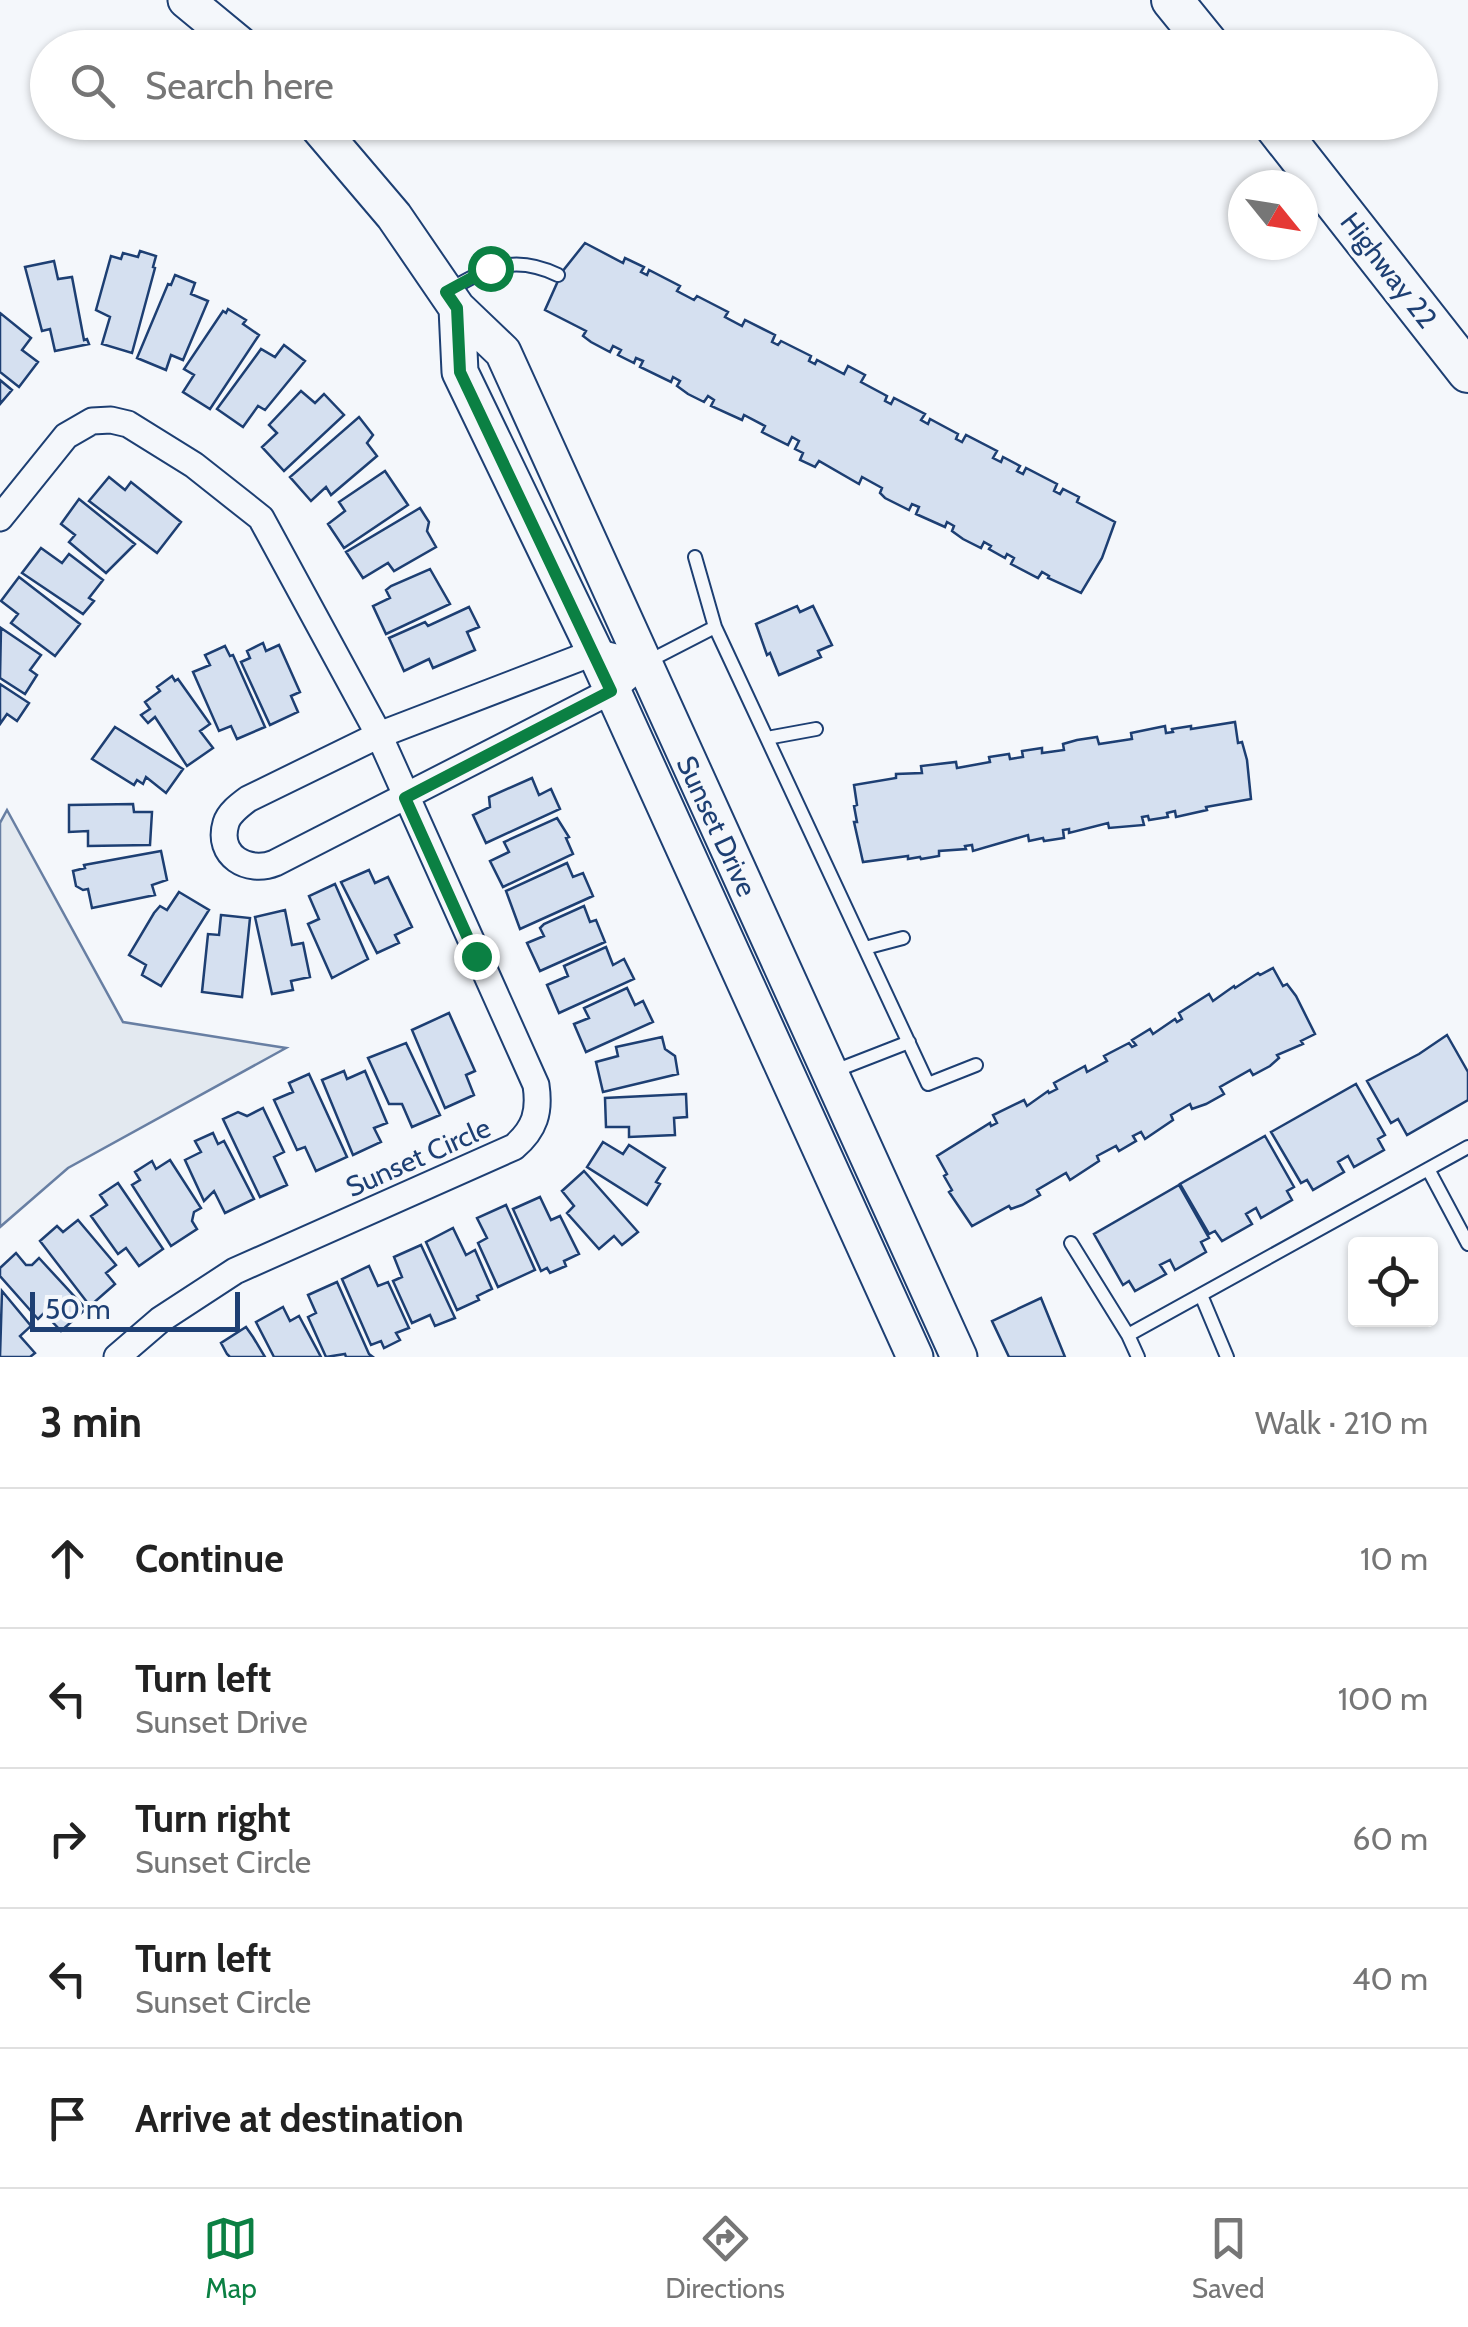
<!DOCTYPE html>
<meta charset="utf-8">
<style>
body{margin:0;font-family:Cabin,sans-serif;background:#f6f6f6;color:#222}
.controls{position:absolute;right:30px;bottom:30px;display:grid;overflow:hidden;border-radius:10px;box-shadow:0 2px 8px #0004}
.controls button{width:90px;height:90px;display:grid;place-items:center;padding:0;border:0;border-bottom:2px solid #e0e0e0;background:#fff;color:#222;font:50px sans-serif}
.compass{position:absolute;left:1228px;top:170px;width:90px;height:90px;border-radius:50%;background:#fff;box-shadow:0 2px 8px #0004;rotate:120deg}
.scale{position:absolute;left:30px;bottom:25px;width:210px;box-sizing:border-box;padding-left:10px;border:5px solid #1d3f73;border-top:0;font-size:28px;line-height:35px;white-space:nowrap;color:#1d3f73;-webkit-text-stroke:8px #f4f7fb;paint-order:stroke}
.stop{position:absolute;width:30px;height:30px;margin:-22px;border:8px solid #0b8043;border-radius:50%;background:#fff}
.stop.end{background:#0b8043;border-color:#fff;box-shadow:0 2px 10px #0008}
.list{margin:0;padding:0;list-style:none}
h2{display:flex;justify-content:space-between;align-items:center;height:130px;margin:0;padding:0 40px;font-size:42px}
h2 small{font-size:32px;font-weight:400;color:#767676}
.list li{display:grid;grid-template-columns:65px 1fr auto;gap:30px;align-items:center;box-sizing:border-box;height:140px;padding:0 40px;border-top:2px solid #e0e0e0}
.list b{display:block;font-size:38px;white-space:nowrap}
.list p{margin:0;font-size:32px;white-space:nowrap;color:#767676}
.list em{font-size:32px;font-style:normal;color:#767676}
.icon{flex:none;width:55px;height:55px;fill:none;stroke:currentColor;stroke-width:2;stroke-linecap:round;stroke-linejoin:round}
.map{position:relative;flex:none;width:1468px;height:1357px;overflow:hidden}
.search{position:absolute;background:#fff;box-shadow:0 2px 8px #0004;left:30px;right:30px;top:30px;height:110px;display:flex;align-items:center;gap:25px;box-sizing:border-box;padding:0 35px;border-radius:55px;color:#767676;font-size:38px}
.sheet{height:830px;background:#fff}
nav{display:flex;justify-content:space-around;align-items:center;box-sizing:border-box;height:140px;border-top:2px solid #e0e0e0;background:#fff;font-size:28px;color:#767676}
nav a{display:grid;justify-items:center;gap:5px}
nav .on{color:#0b8043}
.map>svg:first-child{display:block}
.green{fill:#e3e9f0;stroke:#687fa3;stroke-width:2.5}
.building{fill:#d5e0f0;stroke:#1d3f73;stroke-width:2.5}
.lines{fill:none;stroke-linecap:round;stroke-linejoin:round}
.lane-casing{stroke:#1d3f73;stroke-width:16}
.street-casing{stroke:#1d3f73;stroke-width:29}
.secondary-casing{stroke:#1d3f73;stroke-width:39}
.primary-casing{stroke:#1d3f73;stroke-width:44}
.lane{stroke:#f4f7fb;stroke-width:12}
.street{stroke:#f4f7fb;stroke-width:25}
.secondary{stroke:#f4f7fb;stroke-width:35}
.primary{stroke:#f4f7fb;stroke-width:40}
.route{stroke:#0b8043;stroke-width:12}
.labels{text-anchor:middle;stroke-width:8;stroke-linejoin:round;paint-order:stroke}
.street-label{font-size:28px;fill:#1d3f73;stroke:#f4f7fb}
</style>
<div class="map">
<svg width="1468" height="1357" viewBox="0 0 1468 1357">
<rect width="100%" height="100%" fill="#f4f7fb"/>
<path class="green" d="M7 810 123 1022 286 1048 68 1168 0 1227V823Z"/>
<path class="building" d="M585 243 623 263 625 258 644 267 641 272 647 275 649 270 680 286 677 291 694 300 697 296 728 312 725 317 742 326 745 320 775 335 772 342 778 345 781 341 811 356 809 361 815 364 817 360 844 374 848 366 865 375 861 382 887 396 885 401 891 404 894 398 925 414 921 420 928 424 930 419 958 434 956 439 962 442 966 435 997 451 993 458 1001 462 1003 457 1020 466 1017 471 1023 474 1026 468 1057 484 1054 491 1060 494 1063 489 1079 497 1077 502 1115 522 1102 558 1081 593 1048 578 1049 576 1042 572 1038 578 1011 564 1014 558 1007 554 1005 558 989 549 991 546 984 542 981 548 963 539 952 531 954 526 947 522 945 527 916 514 919 507 912 504 909 510 885 498 880 493 882 488 862 477 859 484 819 461 815 467 800 460 803 453 795 449 799 441 792 437 788 445 762 432 765 426 744 415 742 420 711 406 714 400 708 396 704 402 688 394 677 386 680 381 673 377 671 382 640 367 643 361 636 358 634 363 618 355 621 350 613 346 610 352 591 342 583 336 586 331 545 310 562 272Z
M140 251 156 256 153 267 155 268 132 353 102 344 110 317 96 310 111 256 121 259 123 253 138 257Z
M54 261 58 279 72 277 84 340 87 339 89 344 55 351 50 329 42 331 25 267Z
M175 275 195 283 191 294 208 301 183 360 171 355 166 370 137 358 168 284 171 285Z
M228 309 246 320 243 324 259 335 210 409 183 392 194 375 184 369 223 311 226 313Z
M0 313 31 338 22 350 38 362 19 387 0 372Z
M284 345 305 361 265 410 258 406 243 427 217 409 261 349 275 357Z
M0 380 12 390 0 404Z
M301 391 315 403 324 394 344 415 284 471 262 447 277 433 269 425Z
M359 417 373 435 367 443 377 456 331 495 326 487 311 501 290 477Z
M385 471 408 505 344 548 328 524 345 511 339 502Z
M109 477 125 490 131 482 181 522 157 553 89 501Z
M79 499 135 544 106 573 69 542 75 535 61 524Z
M420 508 429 522 427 531 436 547 394 571 388 563 363 578 346 552Z
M41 548 62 563 69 554 103 580 89 598 94 601 83 614 22 573Z
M430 569 450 604 386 634 373 606 390 598 386 590 391 586Z
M19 577 80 624 55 656 11 623 18 614 1 601Z
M797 606 800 612 813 606 832 645 818 651 821 657 779 675 770 653 767 655 756 624Z
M469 607 479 627 467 632 475 650 433 668 429 659 404 671 389 638 425 622 428 626Z
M1 628 41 655 30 670 37 675 25 694 0 678Z
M263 643 266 651 279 645 300 692 291 696 298 712 270 725 241 662 250 658 247 651Z
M225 646 230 656 233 655 265 727 237 739 231 726 219 731 193 672 210 665 205 655Z
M172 676 175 681 178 679 210 724 200 731 213 748 187 766 155 717 148 723 141 715 150 709 145 702 160 691 157 687Z
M0 684 29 703 17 721 7 714 0 724Z
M1235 722 1238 743 1242 742 1247 760 1251 799 1206 807 1207 810 1176 817 1175 811 1167 813 1168 817 1149 820 1148 816 1142 817 1144 825 1109 828 1108 823 1069 833V829L1063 830 1064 838 1044 841 1043 838 1029 841 1028 835 973 851 972 845 965 846 966 849 939 851V856L921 859 920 857 908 859V856L863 862 854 822H857L854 806 857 805 854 785 896 778V774L922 773 921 766 956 762 957 768 990 762 989 757 1009 754 1010 759 1023 757 1022 751 1042 748V753L1064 750 1063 744 1077 740 1097 737 1099 744 1132 739 1131 733 1165 726 1166 733 1173 732 1172 729 1191 726V729Z
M115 727 183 769 166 793 146 777 143 784 137 780 134 785 92 759Z
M532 778 539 795 551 789 560 809 486 843 473 815 490 807 489 797Z
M133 804 134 812H152L150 845 88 846V831L69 832V805Z
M557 818 569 837 566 838 573 854 503 887 490 861 509 852 504 842Z
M161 851 167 880 152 885 155 895 92 908 88 889 83 890 76 886 73 871 85 868 84 865Z
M567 863 573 877 583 873 593 896 520 929 506 891Z
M369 870 375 883 388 877 412 927 395 935 399 943 377 953 341 882Z
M335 884 368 959 332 978 308 924 319 919 309 896Z
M179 892 209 910 161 986 142 975 146 965 129 955 154 913 160 906 167 910Z
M584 906 590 922 596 920 605 942 540 971 527 943 544 936 540 928 544 924Z
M285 910 292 945 303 943 310 977 291 981 293 990 272 994 255 917Z
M221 915 250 918 242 997 202 992 208 934 219 935Z
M606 947 613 965 624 959 634 979 559 1013 547 985 568 976 564 966Z
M1273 968 1283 986 1287 984 1296 996 1315 1034 1301 1041 1303 1044 1277 1055 1279 1058 1270 1066 1253 1075 1250 1070 1220 1087 1224 1094 1206 1104 1192 1109 1190 1104 1171 1115 1173 1120 1145 1139 1141 1132 1133 1136 1136 1141 1119 1151 1116 1146 1097 1156 1099 1161 1070 1180 1066 1173 1037 1190 1040 1195 1022 1205 1011 1209 1009 1206 972 1226 949 1192 952 1190 944 1176 947 1174 937 1156 990 1123 991 1126 997 1123 993 1115 1024 1100 1027 1106 1048 1091 1049 1093 1057 1089 1054 1083 1085 1066 1087 1072 1107 1061 1104 1056 1129 1043 1132 1047 1136 1045 1132 1040 1150 1029 1153 1034 1175 1019 1177 1022 1182 1019 1179 1013 1209 994 1213 1001 1234 986 1235 988 1258 973 1260 975Z
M627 988 635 1005 643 1001 653 1022 586 1052 574 1024 589 1018 584 1008Z
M449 1013 475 1071 466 1075 474 1095 445 1108 412 1030Z
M1447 1035 1468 1072V1100L1407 1135 1398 1119 1391 1123 1367 1081 1419 1054Z
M662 1037 665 1049 675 1056 678 1074 603 1092 596 1062 618 1056 616 1047Z
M406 1043 440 1115 412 1127 402 1104H389L368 1058Z
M344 1071 347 1079 365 1071 387 1123 374 1128 381 1142 353 1155 322 1080Z
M309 1074 347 1157 316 1171 305 1147 297 1150 274 1100 293 1092 289 1083Z
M1356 1084 1385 1135 1378 1139 1384 1150 1354 1167 1348 1156 1338 1162 1344 1172 1313 1190 1307 1180 1301 1183 1271 1132Z
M686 1094 687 1117 674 1118 675 1135 629 1137V1127H606L605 1098Z
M263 1108 284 1152 274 1157 287 1185 260 1197 223 1119 238 1112 247 1116Z
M213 1133 218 1144 224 1141 254 1199 225 1213 214 1191 204 1201 185 1160 201 1152 195 1141Z
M1265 1136 1294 1187 1287 1191 1292 1200 1261 1218 1256 1208 1246 1214 1252 1224 1222 1241 1215 1231 1209 1234 1180 1184Z
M603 1142 623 1154 629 1145 665 1168 656 1182 660 1184 647 1205 587 1167Z
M170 1160 201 1208 194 1212 192 1221 197 1229 171 1246 132 1185 140 1180 135 1172 152 1161 156 1169Z
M584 1171 638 1232 622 1245 614 1236 599 1249 567 1213 574 1206 562 1191Z
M118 1183 163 1249 139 1266 126 1248 118 1254 91 1216 107 1205 100 1195Z
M1179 1185 1209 1238 1201 1242 1206 1252 1175 1270 1170 1260 1160 1265 1166 1274 1135 1291 1129 1281 1123 1285 1094 1234Z
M540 1197 551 1220 560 1216 579 1254 564 1261 566 1266 550 1273 547 1268 541 1271 513 1209Z
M506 1205 535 1270 498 1287 478 1243 487 1238 477 1218Z
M78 1220 116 1265 106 1273 115 1284 90 1306 40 1241 57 1226 63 1232Z
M453 1228 466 1255 475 1250 492 1289 477 1296 479 1300 457 1310 426 1242Z
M421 1245 455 1318 435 1326 430 1315 412 1323 393 1281 402 1277 394 1257Z
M16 1253 26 1265H32L39 1258 86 1309 61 1331 44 1313 38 1319 0 1276V1268Z
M369 1266 378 1286 388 1282 409 1328 396 1333 400 1340 384 1348 381 1341 371 1345 342 1279Z
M337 1282 369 1354 373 1357H346L345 1354 326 1357 308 1317 316 1313 308 1295Z
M2 1291 31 1326 20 1336 35 1353 30 1357H0Z
M1041 1298 1065 1357H1009L992 1321Z
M283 1307 290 1321 299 1316 321 1357H274L256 1322Z
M246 1327 253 1337 265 1357H230L227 1354 221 1343Z"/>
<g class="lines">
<defs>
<path id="lane" d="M449 290C489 267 514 254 558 275
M695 557 715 627
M647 662 715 627 928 1084 976 1065
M767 738 816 729
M865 948 903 938
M832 1072 909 1042
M1428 1169 1468 1244
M1071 1243 1128 1335 1138 1357
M1201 1295 1227 1357
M1128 1335 1468 1147"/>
<path id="street" d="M0 518 66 436 92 421 111 420 128 424 194 465 261 518 379 735 536 1085C540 1112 535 1129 514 1147L235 1271 160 1320 117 1357
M595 652 643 664 611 691 275 863C248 874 216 856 226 823 229 813 240 805 248 799L379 735Z"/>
<path id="secondary" d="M186 0 244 48
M314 122 394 216 457 308 503 352 959 1357
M457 308 460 372 595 652 915 1357"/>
<path id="primary" d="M1172 0 1211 48
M1272 122 1468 372"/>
</defs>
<use href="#lane" class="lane-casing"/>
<use href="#street" class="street-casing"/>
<use href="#secondary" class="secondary-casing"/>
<use href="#primary" class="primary-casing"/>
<use href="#lane" class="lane"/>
<use href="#street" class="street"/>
<use href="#secondary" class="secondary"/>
<use href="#primary" class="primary"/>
</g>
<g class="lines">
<path class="route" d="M476 956 405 798 611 691 460 372 457 308 446 292 490 268"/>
</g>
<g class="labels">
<g class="street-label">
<text transform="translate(1389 270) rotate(52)" y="10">Highway 22</text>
<text transform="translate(717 826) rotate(65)" y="10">Sunset Drive</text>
<text transform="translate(418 1157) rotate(-24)" y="10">Sunset Circle</text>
</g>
</g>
</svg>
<div class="controls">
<button><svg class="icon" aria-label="locate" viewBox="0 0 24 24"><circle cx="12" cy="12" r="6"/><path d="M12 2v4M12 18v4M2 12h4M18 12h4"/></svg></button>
</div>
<svg class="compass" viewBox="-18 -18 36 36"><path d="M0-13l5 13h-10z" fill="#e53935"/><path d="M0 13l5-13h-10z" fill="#767676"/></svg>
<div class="scale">50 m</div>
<div class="stop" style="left:490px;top:268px"></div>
<div class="stop end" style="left:476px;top:956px"></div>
<div class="search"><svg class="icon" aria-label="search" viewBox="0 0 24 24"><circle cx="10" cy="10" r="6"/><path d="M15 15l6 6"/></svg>Search here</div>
</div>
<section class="sheet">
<h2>3 min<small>Walk · 210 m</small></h2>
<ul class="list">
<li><svg class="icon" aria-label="ahead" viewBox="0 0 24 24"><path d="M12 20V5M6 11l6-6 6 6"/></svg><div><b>Continue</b></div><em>10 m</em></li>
<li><svg class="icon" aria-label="left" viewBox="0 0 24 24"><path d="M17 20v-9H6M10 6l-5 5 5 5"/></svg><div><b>Turn left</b><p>Sunset Drive</p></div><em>100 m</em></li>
<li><svg class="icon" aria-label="right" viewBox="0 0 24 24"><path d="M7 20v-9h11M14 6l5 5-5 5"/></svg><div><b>Turn right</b><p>Sunset Circle</p></div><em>60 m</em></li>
<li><svg class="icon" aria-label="left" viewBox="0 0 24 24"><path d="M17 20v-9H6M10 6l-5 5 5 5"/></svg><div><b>Turn left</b><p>Sunset Circle</p></div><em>40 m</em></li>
<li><svg class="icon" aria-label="arrive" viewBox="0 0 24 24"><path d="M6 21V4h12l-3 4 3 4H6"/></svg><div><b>Arrive at destination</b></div></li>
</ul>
</section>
<nav>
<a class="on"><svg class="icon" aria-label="map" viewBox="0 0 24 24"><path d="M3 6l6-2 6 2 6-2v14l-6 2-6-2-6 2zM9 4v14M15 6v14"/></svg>Map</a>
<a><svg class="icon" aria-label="directions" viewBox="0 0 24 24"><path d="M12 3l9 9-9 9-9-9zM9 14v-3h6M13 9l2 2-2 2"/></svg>Directions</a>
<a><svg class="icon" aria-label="saved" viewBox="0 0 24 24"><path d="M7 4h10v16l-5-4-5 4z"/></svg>Saved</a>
</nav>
